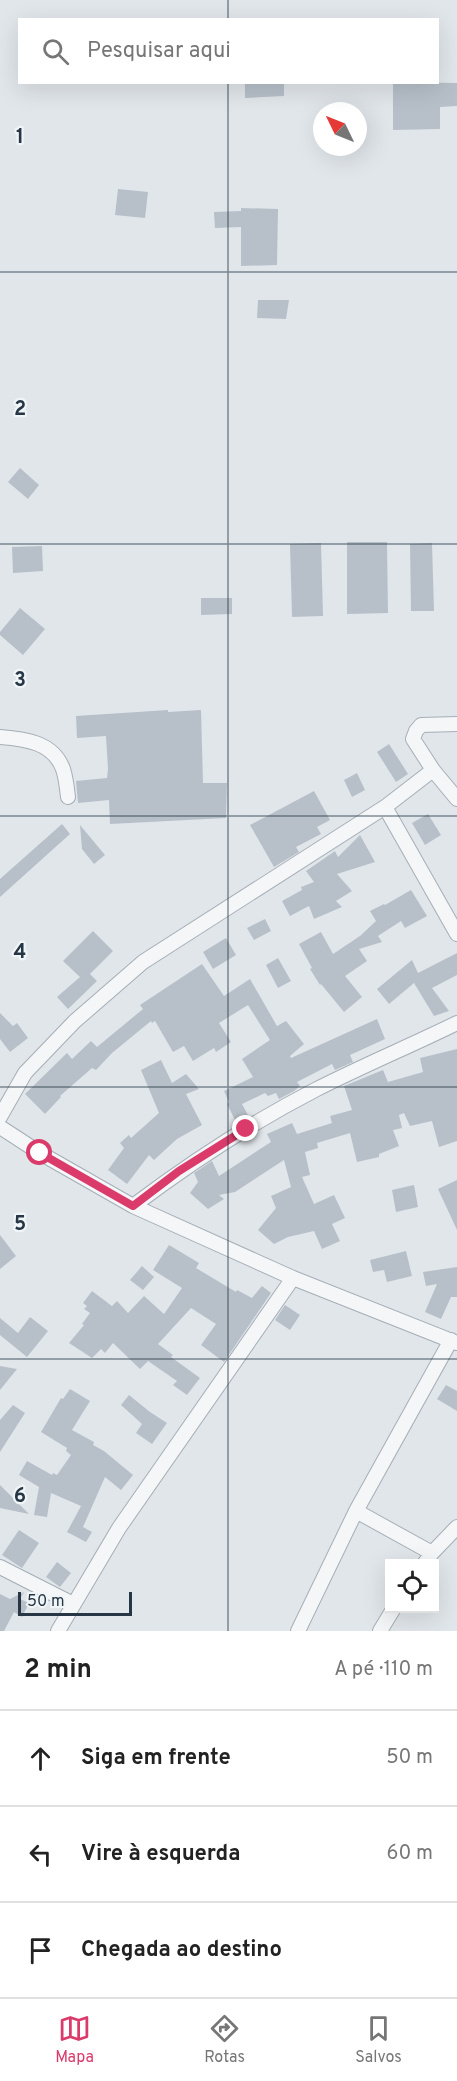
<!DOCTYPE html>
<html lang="pt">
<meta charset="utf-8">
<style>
body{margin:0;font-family:Overpass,sans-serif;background:#f6f6f6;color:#222}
.controls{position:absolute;right:18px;bottom:18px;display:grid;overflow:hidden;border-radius:0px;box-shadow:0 6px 24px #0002}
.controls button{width:54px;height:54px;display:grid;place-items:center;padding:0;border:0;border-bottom:2px solid #e0e0e0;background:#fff;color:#222;font:30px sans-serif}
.compass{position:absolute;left:313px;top:102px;width:54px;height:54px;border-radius:50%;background:#fff;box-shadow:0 6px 24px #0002;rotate:313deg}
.scale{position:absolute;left:18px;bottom:15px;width:114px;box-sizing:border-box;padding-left:6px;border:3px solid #273644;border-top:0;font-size:16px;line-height:21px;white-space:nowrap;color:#273644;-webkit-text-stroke:4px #f0f5f8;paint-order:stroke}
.stop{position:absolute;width:18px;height:18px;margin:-14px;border:4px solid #da3b6b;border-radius:50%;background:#fff}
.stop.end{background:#da3b6b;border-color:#fff;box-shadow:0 2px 6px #0008}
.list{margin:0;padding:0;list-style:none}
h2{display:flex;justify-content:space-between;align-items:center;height:78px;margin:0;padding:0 24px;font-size:26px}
h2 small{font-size:20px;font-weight:400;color:#767676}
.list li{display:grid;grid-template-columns:39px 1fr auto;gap:18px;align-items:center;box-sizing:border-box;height:96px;padding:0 24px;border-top:2px solid #e0e0e0}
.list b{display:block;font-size:22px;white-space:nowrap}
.list em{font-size:20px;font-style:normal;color:#767676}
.icon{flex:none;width:33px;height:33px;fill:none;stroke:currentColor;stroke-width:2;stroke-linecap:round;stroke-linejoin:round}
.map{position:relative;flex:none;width:457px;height:1631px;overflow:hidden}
.search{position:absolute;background:#fff;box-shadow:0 6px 24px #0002;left:18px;right:18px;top:18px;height:66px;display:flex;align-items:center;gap:15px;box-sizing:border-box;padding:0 21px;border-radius:0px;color:#767676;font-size:22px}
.sheet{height:366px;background:#fff}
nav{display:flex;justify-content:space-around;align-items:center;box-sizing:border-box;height:84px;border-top:2px solid #e0e0e0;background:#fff;font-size:16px;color:#767676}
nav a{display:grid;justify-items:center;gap:3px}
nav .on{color:#da3b6b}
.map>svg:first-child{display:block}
.building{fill:#b7c0c9}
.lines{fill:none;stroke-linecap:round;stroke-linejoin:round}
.minor-casing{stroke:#a5aeb6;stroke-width:16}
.minor{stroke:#f4f6f8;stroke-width:14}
.route{stroke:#da3b6b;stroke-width:8}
.grid{fill:none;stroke:#273644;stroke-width:1.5;stroke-opacity:0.55}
.grid-label{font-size:20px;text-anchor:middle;font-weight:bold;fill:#273644;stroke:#f0f5f8;stroke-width:4.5;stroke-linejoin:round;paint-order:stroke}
</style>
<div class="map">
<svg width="457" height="1631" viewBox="0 0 457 1631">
<rect width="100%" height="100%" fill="#e1e6eb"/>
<path class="building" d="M245 82H284V96L245 98Z
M393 82 457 83V106L440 107V129L393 130Z
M118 189 148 192 145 218 115 215Z
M241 208 278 209 277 265 241 266V227L215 228 214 212 241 211Z
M258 300H289L286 319 257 318Z
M20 468 39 485 28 499 8 482Z
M347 542H387L388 613 347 614Z
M321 543 323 616 292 617 290 544Z
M432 543 434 611H411L410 544Z
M42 546 43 571 13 573 12 547Z
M201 598H232V614L201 615Z
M20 608 45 629 23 655 0 635V632Z
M168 710V712L201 710 203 783H227L226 818 110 824 109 800 78 803 76 781 107 778 108 769 106 736 77 738 76 716Z
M389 744 408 774 396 782 377 752Z
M357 773 365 790 352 797 344 780Z
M314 791 330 820 317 827 321 834 296 847 299 852 274 867 250 825Z
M428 814 441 835 425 845 412 823Z
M62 824 70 834 0 897V879Z
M80 825 105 855 94 864 82 849Z
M360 835 375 862 337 874 352 891 336 901 342 907 314 919 309 906 290 916 282 901 302 890 301 887 314 882 306 871 335 851 338 857Z
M411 890 427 916 405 928 401 921 378 936 382 942 359 949 367 961 345 976 362 997 344 1012 321 984 320 985 310 969 312 968 299 944 321 932 333 954 360 936 376 921 370 911 384 904 385 905Z
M265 919 271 931 254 940 247 928Z
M93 931 113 951 90 974 97 981 68 1009 57 997 80 977 63 961Z
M226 938 236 955 213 969 203 952Z
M457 953V975L432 988 449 1011 434 1016 414 983 389 1004 377 989 412 960 418 973Z
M278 958 291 981 278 988 266 965Z
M202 964 224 996 250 979 277 1026 286 1021 304 1044 290 1056 291 1058 377 1019 385 1039 350 1055 353 1062 335 1070 332 1064 297 1082 300 1086 294 1091 279 1099 276 1093 268 1096 265 1093 242 1104 249 1117 237 1124 227 1104 229 1102 224 1091 253 1077 242 1059 270 1040 248 1005 219 1023 231 1042 216 1052 214 1048 193 1061 184 1046 173 1052 155 1021 152 1023 151 1021 112 1053 96 1070 92 1068 60 1096 61 1097 45 1114 25 1094 67 1053 72 1059 91 1041 97 1047 143 1009 140 1005Z
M0 1013 13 1026 17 1023 28 1038 10 1052 0 1039Z
M457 1049V1141L439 1147 432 1121 410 1126 404 1113 399 1115 402 1128 393 1130 399 1146 379 1154V1157L357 1162 350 1133 317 1143 318 1148 305 1152 310 1175 302 1177 314 1204 334 1195 345 1218 332 1224 340 1241 322 1249 314 1231 288 1237 274 1244 258 1230 276 1208 271 1196 291 1187 284 1160 235 1192 219 1195 224 1199 208 1209 190 1193 198 1182 194 1173 212 1161 219 1176 271 1142 267 1134 292 1123 297 1134 332 1123 330 1116 352 1110 344 1086 383 1070 388 1082 423 1072 420 1058Z
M161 1060 172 1083 186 1074 199 1089 186 1094 202 1125 177 1139 154 1160 149 1155 127 1184 108 1170 124 1148 120 1143 129 1135 131 1138 159 1113 141 1070Z
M457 1180V1230L438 1189Z
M414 1185 418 1207 396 1212 392 1190Z
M0 1235 16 1256 0 1269Z
M169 1245 199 1263 196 1268 236 1292 237 1290 252 1298 262 1286 271 1293 224 1362 201 1345 216 1324 191 1308 158 1344 173 1355 171 1357 200 1378 187 1395 173 1385 177 1381 148 1361 140 1369 113 1343 105 1353 101 1349 92 1358 69 1343 84 1325 82 1324 90 1313 84 1309 87 1306 83 1303 92 1291 112 1306 117 1301 128 1313 144 1296 164 1314 182 1288 153 1270Z
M406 1251 412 1276 387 1282 384 1270 373 1272 370 1260Z
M142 1266 154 1277 143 1290 130 1280Z
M457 1267V1297H451L441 1319 425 1312 437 1284 426 1286 423 1272Z
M285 1305 300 1315 290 1330 275 1320Z
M30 1317 48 1331 27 1357 0 1335V1318L18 1333Z
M0 1366 17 1369 0 1390Z
M446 1385 457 1391V1411L437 1399Z
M70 1389 90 1401 72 1430 94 1442 93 1445 104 1451 133 1475 121 1490 105 1477 83 1527 92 1532 86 1542 67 1532 81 1506 51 1493 47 1517 34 1515 39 1487 19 1475 27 1461 52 1475 53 1473 57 1475 71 1455 66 1451 67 1448 41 1432 61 1398 63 1399Z
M129 1395 150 1412 167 1423 152 1444 136 1433 142 1424 121 1405Z
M13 1405 25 1413 0 1452V1420Z
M0 1485 29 1514 0 1508Z
M19 1530 39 1543 22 1568 2 1555Z
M57 1562 71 1573 60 1587 46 1577Z
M24 1592 20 1599 29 1603 22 1617 14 1612 4 1631H0V1594L10 1599Z"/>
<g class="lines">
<defs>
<path id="minor" d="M457 724 421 725 416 731 413 739 433 770 457 799
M0 737C25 739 53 742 63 769 66 778 67 788 68 797
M385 807 457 934
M0 1117 25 1073 75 1021 143 962 385 807 433 770
M0 1127 40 1153 133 1206 293 1278 457 1343
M133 1206C190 1163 251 1123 315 1090 362 1066 410 1046 457 1023
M356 1511 432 1553
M424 1564 432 1553 457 1527
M0 1567 73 1604
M58 1631 119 1528 293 1278
M298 1631 356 1511 451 1340
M380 1631 394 1608"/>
</defs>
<use href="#minor" class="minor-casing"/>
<use href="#minor" class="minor"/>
</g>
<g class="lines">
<path class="route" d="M40 1153 133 1206 179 1171 246 1129"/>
</g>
<path class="grid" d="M228 0V20M228 82V1631M0 272H457M0 544H457M0 816H457M0 1087H457M0 1359H457"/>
<g class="grid-label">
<text x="20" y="143">1</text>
<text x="20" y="415">2</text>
<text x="20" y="686">3</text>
<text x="20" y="958">4</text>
<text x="20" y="1230">5</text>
<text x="20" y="1502">6</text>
</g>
</svg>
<div class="controls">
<button><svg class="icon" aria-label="locate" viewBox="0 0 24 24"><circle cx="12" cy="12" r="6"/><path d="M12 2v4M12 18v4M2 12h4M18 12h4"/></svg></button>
</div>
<svg class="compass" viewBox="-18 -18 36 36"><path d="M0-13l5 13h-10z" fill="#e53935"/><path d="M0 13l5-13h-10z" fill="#767676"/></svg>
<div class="scale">50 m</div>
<div class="stop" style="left:40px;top:1153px"></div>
<div class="stop end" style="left:246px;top:1129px"></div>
<div class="search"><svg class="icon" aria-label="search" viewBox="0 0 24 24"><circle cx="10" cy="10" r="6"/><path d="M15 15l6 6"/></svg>Pesquisar aqui</div>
</div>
<section class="sheet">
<h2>2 min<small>A pé · 110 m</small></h2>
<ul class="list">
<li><svg class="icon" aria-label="ahead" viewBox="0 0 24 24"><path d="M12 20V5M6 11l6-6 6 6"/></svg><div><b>Siga em frente</b></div><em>50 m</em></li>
<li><svg class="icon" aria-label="left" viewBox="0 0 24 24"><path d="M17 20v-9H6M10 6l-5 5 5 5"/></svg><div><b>Vire à esquerda</b></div><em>60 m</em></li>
<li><svg class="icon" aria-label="arrive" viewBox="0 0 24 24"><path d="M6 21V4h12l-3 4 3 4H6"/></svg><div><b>Chegada ao destino</b></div></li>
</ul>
</section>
<nav>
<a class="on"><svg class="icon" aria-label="map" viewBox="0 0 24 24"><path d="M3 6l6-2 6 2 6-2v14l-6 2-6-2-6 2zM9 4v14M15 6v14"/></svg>Mapa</a>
<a><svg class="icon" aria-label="directions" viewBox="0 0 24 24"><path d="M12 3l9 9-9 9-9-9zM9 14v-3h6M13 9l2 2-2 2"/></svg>Rotas</a>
<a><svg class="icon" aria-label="saved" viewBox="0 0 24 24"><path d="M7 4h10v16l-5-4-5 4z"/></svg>Salvos</a>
</nav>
